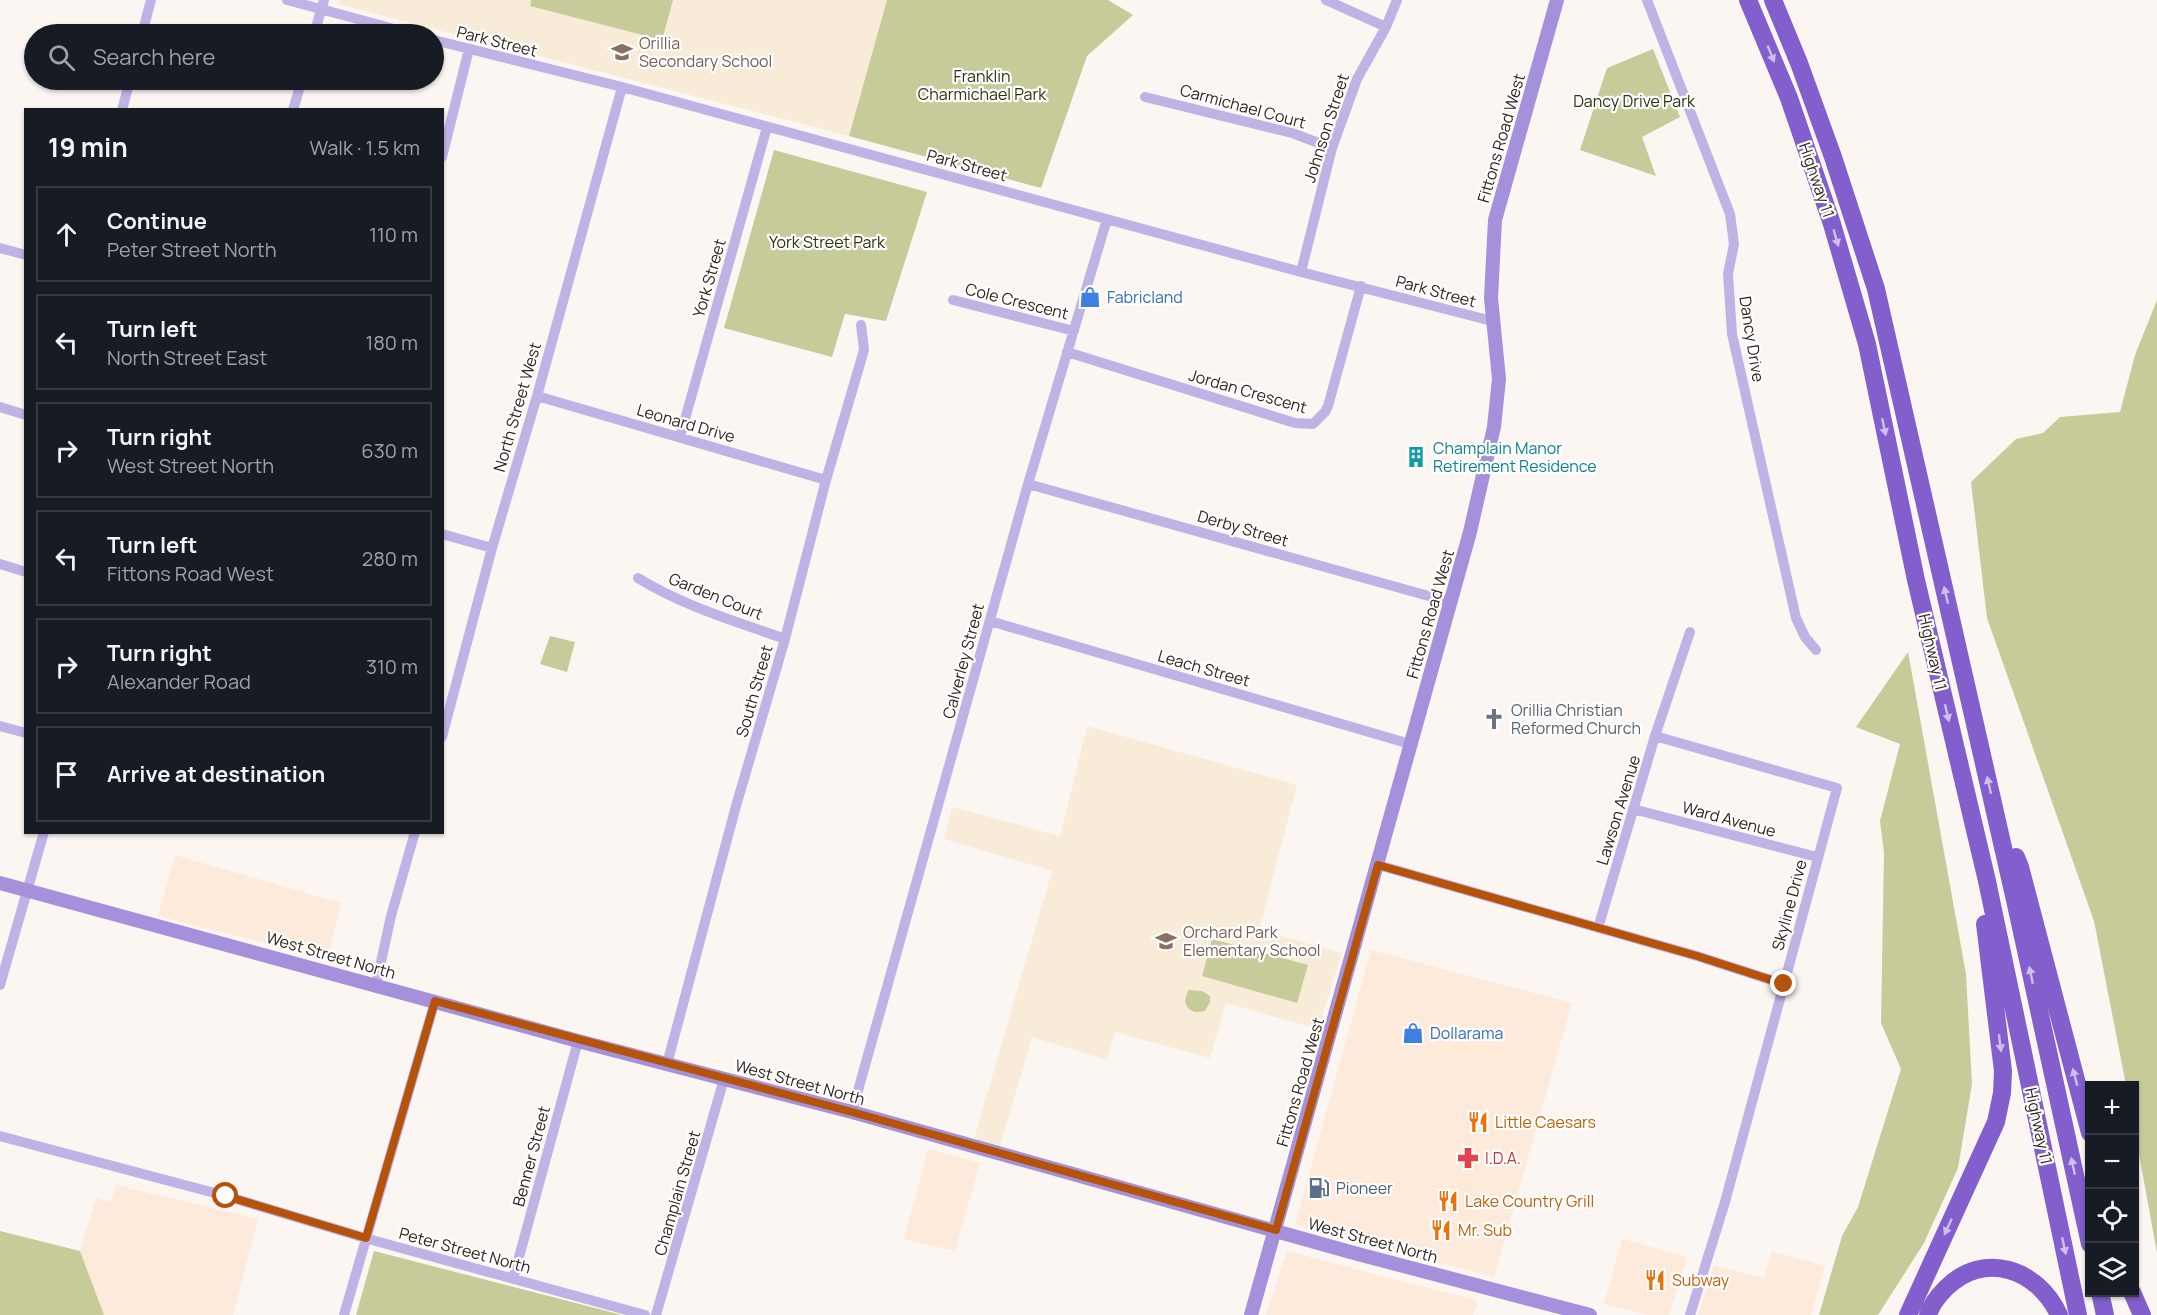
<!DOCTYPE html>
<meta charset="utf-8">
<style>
body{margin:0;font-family:Manrope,sans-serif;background:#242831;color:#f1f3f6}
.controls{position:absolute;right:18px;bottom:18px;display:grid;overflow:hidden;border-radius:0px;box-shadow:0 2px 4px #0004}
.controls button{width:54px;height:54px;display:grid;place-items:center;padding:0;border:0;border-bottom:2px solid #363941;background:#171b24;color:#f1f3f6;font:30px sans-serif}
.stop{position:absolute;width:18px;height:18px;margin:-14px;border:4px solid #b45309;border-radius:50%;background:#fff}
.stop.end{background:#b45309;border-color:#fff;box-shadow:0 2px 6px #0008}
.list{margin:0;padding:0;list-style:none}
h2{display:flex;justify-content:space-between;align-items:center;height:78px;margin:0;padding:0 24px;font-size:26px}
h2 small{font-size:20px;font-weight:400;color:#9ea1a6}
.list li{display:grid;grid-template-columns:39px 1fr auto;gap:18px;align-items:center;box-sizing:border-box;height:96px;margin:0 12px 12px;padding:0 12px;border:2px solid #363941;border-radius:0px}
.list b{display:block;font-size:22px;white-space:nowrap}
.list p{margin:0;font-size:20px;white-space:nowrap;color:#9ea1a6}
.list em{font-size:20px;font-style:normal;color:#9ea1a6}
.icon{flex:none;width:33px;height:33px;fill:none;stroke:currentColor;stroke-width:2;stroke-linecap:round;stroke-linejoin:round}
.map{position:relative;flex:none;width:2157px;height:1315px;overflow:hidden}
.search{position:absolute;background:#171b24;box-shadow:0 2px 4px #0004;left:24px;top:24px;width:420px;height:66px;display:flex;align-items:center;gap:15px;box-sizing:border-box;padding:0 21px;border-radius:33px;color:#9ea1a6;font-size:22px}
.panel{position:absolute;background:#171b24;box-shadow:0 2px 4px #0004;left:24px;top:108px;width:420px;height:726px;border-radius:0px}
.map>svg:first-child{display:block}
.built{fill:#feeadb}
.industrial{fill:#f8ebd7}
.green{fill:#c7cb9a}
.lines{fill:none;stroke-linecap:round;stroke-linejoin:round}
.street{stroke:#bfb3e6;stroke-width:10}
.secondary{stroke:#a590dc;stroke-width:14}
.highway{stroke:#825fcc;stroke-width:18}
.oneway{fill:#cdbfeb}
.route{stroke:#b45309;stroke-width:8}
.labels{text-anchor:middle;stroke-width:4.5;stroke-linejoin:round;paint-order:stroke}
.street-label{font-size:16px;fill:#2e241d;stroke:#fff}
.education-label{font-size:16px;fill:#785e54;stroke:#fff;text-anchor:start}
.park-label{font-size:16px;fill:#30320f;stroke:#fff}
.shop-label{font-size:16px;fill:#366cbe;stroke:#fff;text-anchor:start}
.culture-label{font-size:16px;fill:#0d838f;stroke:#fff;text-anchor:start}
.worship-label{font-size:16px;fill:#5b616d;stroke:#fff;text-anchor:start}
.food-label{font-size:16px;fill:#c56008;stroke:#fff;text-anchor:start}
.health-label{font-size:16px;fill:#be3a42;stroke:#fff;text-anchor:start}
.service-label{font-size:16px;fill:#4e5e75;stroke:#fff;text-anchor:start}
</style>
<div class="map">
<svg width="2157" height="1315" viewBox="0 0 2157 1315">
<rect width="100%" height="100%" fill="#fbf6f2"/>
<path class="built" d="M175 855 341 903 328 959 158 916Z
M1371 950 1572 1003 1494 1277 1295 1225Z
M928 1149 980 1163 955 1251 904 1239Z
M116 1185 258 1219 233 1315H104L80 1251 96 1198 111 1202Z
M1622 1239 1687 1257 1669 1315H1647L1604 1304Z
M1287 1251 1478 1301 1473 1315H1266Z
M1772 1251 1825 1266 1811 1315H1698L1714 1265 1764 1278Z"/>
<path class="industrial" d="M340 0H887L849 136 338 4Z
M1087 726 1297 785 1259 930 1342 953 1318 1029 1226 1003 1210 1058 1115 1032 1107 1060 1032 1037 1000 1146 974 1139 1052 871 944 839 952 807 1060 836Z"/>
<path class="green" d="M531 0H673L662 40 530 6Z
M887 0H1108L1133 15 1087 56 1041 188 849 136Z
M1653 49 1680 117 1642 137 1656 176 1580 150 1607 68Z
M774 150 927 192 886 321 845 314 832 357 724 328Z
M2157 300V1253L2135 1132 2134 1086 2126 1085 2094 921 1987 618 1971 482 2016 439 2043 433 2060 417 2120 412 2135 355Z
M550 636 575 642 567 672 540 664Z
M1908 652 1966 974 1972 1084 1958 1168 1924 1243 1878 1315H1819L1842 1236 1858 1207 1901 1069 1881 1023 1884 853 1880 821 1900 744 1856 727Z
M1212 939 1308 965 1297 1003 1202 976Z
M1188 990 1202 991 1210 996V1002L1205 1011C1195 1014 1187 1011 1185 1001Z
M0 1231 80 1251 104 1315H0Z
M374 1251 622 1315H356Z"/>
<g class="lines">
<path class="street" d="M287 0 413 34
M1326 0 1386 27
M1647 0 1730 214 1734 244 1728 274 1732 334 1796 618 1805 637 1816 650
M142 34 151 0
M314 34 324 0
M434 40 622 87 1301 272 1492 321
M1145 97 1292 133 1332 148
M122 110 130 80
M293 110 302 80
M442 157 469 49
M0 248 26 255
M1301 272 1332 148 1357 79 1386 27 1397 0
M953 300 1074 331
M1067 352 1295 423 1313 424 1325 412 1328 406 1361 286
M537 396 826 480
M0 407 26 415
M680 437 767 127
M1028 484 1450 602
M442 534 492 548
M0 564 26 572
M638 578C683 606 735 621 785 639
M990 621 1410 744
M0 726 26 733
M1655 736 1837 788 1725 1202 1690 1315
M442 737 492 548 537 396 622 87
M1633 809 1817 857
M1378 865 1697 956 1783 984
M1598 928 1655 736 1690 632
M0 985 44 832
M376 985 391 916 415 832
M667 1064 736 806 785 639 826 480 864 350 861 325
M852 1112 1028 484 1107 219
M0 1136 226 1196 372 1240 645 1315
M513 1279 578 1041
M344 1315 435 1001
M656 1315 724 1079"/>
<path class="secondary" d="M0 883 578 1041 852 1112 1354 1253 1590 1315
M1251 1315 1470 532 1494 427 1499 379 1491 298 1495 220 1557 0"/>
<path class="highway" d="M1748 0 1789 98 1832 224 1867 344 1916 580 1987 881 2078 1315
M1773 0 1799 63 1833 157 1876 289 2015 900 2090 1244
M2016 857 2020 867 2090 1133
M2100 1292 2105 1315
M2132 1292 2142 1315
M1908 1315 1996 1122 2002 1093 2003 1071 1985 924
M1928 1315C1931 1305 1938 1296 1946 1288 1984 1250 2038 1269 2059 1315"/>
</g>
<defs><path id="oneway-solid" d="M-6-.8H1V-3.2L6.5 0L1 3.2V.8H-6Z" transform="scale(1.5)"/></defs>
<g class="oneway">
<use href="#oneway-solid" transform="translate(1771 54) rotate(68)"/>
<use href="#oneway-solid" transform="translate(1836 238) rotate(74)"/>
<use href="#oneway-solid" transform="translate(1884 427) rotate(78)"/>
<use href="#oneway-solid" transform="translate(1946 595) rotate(-103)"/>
<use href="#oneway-solid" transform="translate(1947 713) rotate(77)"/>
<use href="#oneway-solid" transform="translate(1989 785) rotate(-103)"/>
<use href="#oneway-solid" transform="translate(2031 975) rotate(-102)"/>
<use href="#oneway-solid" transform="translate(2000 1043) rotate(83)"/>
<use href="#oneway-solid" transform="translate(2075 1077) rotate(-105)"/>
<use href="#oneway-solid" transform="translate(2073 1166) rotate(-102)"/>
<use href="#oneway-solid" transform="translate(1948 1227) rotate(115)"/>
<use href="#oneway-solid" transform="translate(2064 1246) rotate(78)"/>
</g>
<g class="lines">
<path class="route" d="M226 1196 366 1238 435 1001 852 1112 1276 1230 1378 865 1697 956 1784 984"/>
</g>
<defs>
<symbol id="school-bare" viewBox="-9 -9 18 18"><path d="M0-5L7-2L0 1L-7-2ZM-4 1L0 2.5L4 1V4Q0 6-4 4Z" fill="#8d6e63" stroke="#fff" stroke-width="2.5" paint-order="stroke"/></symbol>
<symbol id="shop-bare" viewBox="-9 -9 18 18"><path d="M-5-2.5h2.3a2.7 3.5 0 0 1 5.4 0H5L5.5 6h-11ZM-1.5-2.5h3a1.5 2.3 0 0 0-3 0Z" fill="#3f7fe0" stroke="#fff" stroke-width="2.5" paint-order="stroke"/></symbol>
<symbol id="building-bare" viewBox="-9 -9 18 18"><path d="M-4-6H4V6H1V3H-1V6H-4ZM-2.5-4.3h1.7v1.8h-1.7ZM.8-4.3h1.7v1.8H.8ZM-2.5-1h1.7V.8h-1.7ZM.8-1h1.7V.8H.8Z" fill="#0f9aa8" stroke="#fff" stroke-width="2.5" paint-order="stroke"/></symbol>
<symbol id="church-bare" viewBox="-9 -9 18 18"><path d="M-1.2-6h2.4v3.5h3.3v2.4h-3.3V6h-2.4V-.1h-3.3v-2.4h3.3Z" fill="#6b7280" stroke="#fff" stroke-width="2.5" paint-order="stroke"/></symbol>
<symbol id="restaurant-bare" viewBox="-9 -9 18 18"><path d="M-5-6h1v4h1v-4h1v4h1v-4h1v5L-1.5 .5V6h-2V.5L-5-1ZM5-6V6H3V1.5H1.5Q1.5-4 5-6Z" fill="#e8710a" stroke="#fff" stroke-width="2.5" paint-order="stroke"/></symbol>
<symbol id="pharmacy-bare" viewBox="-9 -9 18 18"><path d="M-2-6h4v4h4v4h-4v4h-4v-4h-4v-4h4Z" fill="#e0444e" stroke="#fff" stroke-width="2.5" paint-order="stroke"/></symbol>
<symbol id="fuel-bare" viewBox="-9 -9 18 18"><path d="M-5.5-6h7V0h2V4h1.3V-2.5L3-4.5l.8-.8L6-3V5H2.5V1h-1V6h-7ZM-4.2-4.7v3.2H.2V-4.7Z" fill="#5c6f8a" stroke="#fff" stroke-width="2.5" paint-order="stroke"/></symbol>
</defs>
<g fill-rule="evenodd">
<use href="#school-bare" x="607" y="37" width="30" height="30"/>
<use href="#shop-bare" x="1075" y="282" width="30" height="30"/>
<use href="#building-bare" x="1401" y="442" width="30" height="30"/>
<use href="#church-bare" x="1479" y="704" width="30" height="30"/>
<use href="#school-bare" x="1151" y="926" width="30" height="30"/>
<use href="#shop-bare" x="1398" y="1018" width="30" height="30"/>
<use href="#restaurant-bare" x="1463" y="1107" width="30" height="30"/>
<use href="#pharmacy-bare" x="1453" y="1143" width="30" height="30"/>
<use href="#fuel-bare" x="1304" y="1173" width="30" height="30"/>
<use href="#restaurant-bare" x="1433" y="1186" width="30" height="30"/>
<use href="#restaurant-bare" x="1426" y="1215" width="30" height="30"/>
<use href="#restaurant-bare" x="1640" y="1265" width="30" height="30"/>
</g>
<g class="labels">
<g class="street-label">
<text transform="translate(497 41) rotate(14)" y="6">Park Street</text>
<text transform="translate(1243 106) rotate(15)" y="6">Carmichael Court</text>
<text transform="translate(1326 128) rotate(-72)" y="6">Johnson Street</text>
<text transform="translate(1501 138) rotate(-74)" y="6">Fittons Road West</text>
<text transform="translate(967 165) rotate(15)" y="6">Park Street</text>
<text transform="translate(1817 180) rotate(71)" y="6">Highway 11</text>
<text transform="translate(709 278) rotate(-74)" y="6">York Street</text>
<text transform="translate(1436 291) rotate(15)" y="6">Park Street</text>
<text transform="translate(1017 301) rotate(14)" y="6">Cole Crescent</text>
<text transform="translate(1752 339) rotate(81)" y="6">Dancy Drive</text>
<text transform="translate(1248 391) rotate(16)" y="6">Jordan Crescent</text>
<text transform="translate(517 407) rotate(-74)" y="6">North Street West</text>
<text transform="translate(686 423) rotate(16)" y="6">Leonard Drive</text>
<text transform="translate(1243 528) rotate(16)" y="6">Derby Street</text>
<text transform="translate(716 596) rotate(22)" y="6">Garden Court</text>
<text transform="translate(1430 614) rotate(-74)" y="6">Fittons Road West</text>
<text transform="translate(1933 652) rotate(77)" y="6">Highway 11</text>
<text transform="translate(963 661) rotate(-75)" y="6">Calverley Street</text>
<text transform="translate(1204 668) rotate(16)" y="6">Leach Street</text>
<text transform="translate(754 691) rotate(-74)" y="6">South Street</text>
<text transform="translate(1618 810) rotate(-73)" y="6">Lawson Avenue</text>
<text transform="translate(1729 819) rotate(15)" y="6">Ward Avenue</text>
<text transform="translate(1789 905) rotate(-75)" y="6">Skyline Drive</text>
<text transform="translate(331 955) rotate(16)" y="6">West Street North</text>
<text transform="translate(800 1082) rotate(15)" y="6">West Street North</text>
<text transform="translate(1300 1082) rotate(-74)" y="6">Fittons Road West</text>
<text transform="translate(2039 1126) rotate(78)" y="6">Highway 11</text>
<text transform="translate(531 1156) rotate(-75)" y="6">Benner Street</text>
<text transform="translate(677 1193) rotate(-74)" y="6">Champlain Street</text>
<text transform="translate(1373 1240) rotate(15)" y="6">West Street North</text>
<text transform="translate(465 1250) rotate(15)" y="6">Peter Street North</text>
</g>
<g class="education-label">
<text x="639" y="49">Orillia<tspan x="639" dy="18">Secondary School</tspan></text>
<text x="1183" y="938">Orchard Park<tspan x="1183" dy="18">Elementary School</tspan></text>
</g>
<g class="park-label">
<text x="982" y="82">Franklin<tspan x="982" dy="18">Charmichael Park</tspan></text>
<text x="1634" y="107">Dancy Drive Park</text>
<text x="827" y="248">York Street Park</text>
</g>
<g class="shop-label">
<text x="1107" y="303">Fabricland</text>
<text x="1430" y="1039">Dollarama</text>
</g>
<g class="culture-label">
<text x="1433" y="454">Champlain Manor<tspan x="1433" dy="18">Retirement Residence</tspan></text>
</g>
<g class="worship-label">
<text x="1511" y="716">Orillia Christian<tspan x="1511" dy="18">Reformed Church</tspan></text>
</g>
<g class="food-label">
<text x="1495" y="1128">Little Caesars</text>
<text x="1465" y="1207">Lake Country Grill</text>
<text x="1458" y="1236">Mr. Sub</text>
<text x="1672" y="1286">Subway</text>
</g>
<g class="health-label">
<text x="1485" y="1164">I.D.A.</text>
</g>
<g class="service-label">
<text x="1336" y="1194">Pioneer</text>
</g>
</g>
</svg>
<div class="controls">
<button>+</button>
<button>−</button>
<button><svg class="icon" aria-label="locate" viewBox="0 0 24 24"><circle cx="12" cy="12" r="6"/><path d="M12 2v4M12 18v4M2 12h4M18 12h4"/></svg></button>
<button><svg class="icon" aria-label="layers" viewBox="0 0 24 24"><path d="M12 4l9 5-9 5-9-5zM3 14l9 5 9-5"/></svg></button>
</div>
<div class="stop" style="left:226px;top:1196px"></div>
<div class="stop end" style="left:1784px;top:984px"></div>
<div class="search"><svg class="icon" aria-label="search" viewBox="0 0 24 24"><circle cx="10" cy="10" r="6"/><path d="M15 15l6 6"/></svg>Search here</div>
<section class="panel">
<h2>19 min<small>Walk · 1.5 km</small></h2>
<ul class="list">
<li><svg class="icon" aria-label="ahead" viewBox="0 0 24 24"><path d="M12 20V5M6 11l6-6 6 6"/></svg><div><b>Continue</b><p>Peter Street North</p></div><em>110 m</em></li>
<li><svg class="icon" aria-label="left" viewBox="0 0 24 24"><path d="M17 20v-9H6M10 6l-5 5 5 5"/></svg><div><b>Turn left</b><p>North Street East</p></div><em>180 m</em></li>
<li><svg class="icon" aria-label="right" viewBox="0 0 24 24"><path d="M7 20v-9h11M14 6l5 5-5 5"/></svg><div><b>Turn right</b><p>West Street North</p></div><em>630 m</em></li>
<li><svg class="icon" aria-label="left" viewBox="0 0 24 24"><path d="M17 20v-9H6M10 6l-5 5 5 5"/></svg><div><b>Turn left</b><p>Fittons Road West</p></div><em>280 m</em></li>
<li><svg class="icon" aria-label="right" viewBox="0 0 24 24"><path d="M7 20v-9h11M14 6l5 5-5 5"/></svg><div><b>Turn right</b><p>Alexander Road</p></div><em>310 m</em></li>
<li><svg class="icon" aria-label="arrive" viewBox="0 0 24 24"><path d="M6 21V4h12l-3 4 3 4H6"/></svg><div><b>Arrive at destination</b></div></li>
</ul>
</section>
</div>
